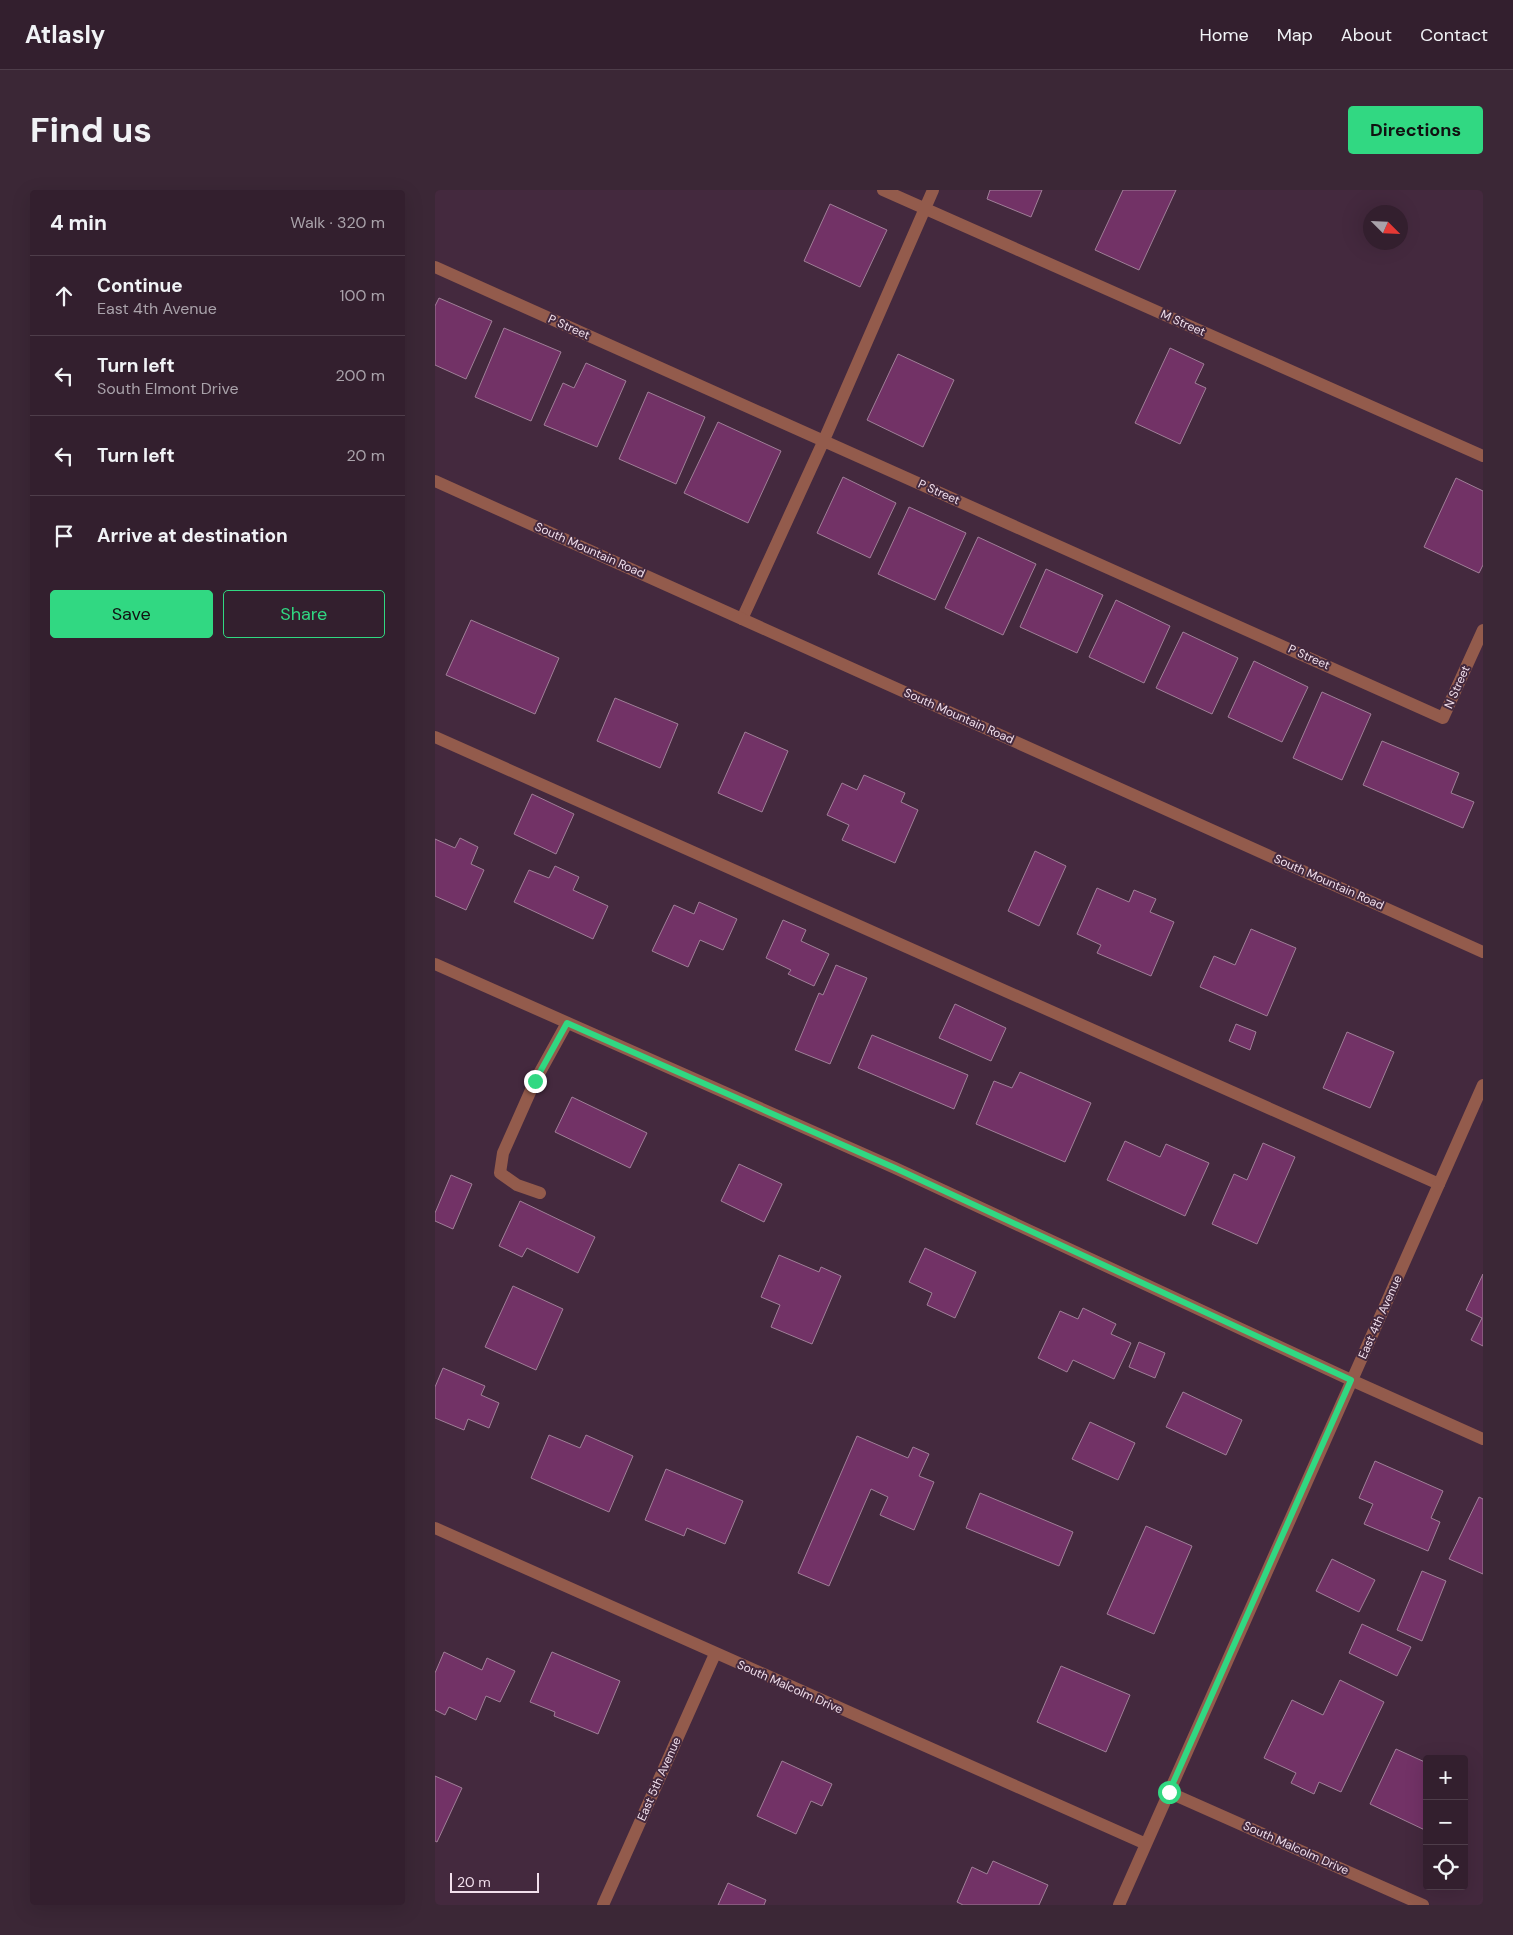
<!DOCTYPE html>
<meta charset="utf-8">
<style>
body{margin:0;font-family:"DM Sans",sans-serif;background:#3b2736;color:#f1f3f6}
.controls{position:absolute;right:15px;bottom:15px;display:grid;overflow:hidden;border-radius:5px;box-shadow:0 5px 20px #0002}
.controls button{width:45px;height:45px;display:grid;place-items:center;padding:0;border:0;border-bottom:1px solid #4e3d4a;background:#331f2e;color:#f1f3f6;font:25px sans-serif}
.compass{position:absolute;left:928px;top:15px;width:45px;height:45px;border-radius:50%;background:#331f2e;box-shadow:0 5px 20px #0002;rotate:114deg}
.scale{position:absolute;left:15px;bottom:12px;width:89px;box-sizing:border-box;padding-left:5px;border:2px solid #f2e0ed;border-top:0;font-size:14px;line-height:18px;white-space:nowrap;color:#f2e0ed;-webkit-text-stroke:4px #44293e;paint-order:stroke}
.stop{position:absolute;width:15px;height:15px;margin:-11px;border:4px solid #31d882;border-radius:50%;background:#fff}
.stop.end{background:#31d882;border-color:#fff;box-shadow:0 1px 5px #0008}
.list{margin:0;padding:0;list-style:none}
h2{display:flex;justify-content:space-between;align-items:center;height:65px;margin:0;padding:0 20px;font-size:21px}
h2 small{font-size:16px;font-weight:400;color:#a9a2aa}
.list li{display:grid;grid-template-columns:32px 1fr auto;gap:15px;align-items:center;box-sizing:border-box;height:80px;padding:0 20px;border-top:1px solid #4e3d4a}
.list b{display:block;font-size:19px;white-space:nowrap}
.list p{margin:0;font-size:16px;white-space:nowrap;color:#a9a2aa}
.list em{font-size:16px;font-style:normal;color:#a9a2aa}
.actions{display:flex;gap:10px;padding:15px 20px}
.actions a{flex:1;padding:11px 0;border:1px solid #31d882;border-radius:5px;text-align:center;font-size:18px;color:#31d882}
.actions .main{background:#31d882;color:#111}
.icon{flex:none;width:28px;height:28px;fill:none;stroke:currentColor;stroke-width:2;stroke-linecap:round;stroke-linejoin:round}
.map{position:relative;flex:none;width:1048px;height:1715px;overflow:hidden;border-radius:5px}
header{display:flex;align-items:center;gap:30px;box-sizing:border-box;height:70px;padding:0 25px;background:#331f2e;border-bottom:1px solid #4e3d4a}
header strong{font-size:24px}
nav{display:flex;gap:28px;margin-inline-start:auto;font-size:18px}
.intro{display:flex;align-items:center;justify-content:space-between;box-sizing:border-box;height:120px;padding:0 30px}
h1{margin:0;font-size:35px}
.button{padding:12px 22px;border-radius:5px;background:#31d882;color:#111;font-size:18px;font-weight:700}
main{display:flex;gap:30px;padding:0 30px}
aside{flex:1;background:#331f2e;border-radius:5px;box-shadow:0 5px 20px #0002}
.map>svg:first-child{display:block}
.building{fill:#723266;stroke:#a07f98}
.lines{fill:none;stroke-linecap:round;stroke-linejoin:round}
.lane{stroke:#935b4c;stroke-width:12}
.street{stroke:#935b4c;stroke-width:12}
.route{stroke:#31d882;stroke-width:6}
.labels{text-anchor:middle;stroke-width:4;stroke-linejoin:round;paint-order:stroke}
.street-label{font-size:12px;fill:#f2e0ed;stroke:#44293e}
</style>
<header>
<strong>Atlasly</strong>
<nav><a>Home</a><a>Map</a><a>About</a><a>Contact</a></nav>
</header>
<div class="intro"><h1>Find us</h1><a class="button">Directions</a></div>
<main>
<aside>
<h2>4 min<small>Walk · 320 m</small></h2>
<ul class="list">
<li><svg class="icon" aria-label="ahead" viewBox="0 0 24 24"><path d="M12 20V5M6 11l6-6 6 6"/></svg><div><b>Continue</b><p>East 4th Avenue</p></div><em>100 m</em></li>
<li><svg class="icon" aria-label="left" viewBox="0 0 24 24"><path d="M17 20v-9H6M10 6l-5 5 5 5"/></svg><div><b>Turn left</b><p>South Elmont Drive</p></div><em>200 m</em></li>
<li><svg class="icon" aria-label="left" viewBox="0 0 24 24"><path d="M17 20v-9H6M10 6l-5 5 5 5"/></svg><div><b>Turn left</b></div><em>20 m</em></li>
<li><svg class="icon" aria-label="arrive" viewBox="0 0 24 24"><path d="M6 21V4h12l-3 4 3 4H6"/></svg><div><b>Arrive at destination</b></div></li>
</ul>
<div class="actions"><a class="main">Save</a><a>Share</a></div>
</aside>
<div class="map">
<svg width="1048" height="1715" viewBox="0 0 1048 1715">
<rect width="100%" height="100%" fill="#44293e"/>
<path class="building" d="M555 0H607L596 27 552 9Z
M688 0H741L704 80 660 60Z
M395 14 452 40 425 97 369 71Z
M4 108 57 131 31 189 0 175V116Z
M69 138 126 162 96 231 40 207Z
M735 158 769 174 760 193 771 198 745 254 700 233Z
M463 164 519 190 488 257 432 230Z
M151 173 191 191 162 257 109 235 128 193 139 198Z
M213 202 270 227 241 294 184 269Z
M283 232 346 261 313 333 249 303Z
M408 287 461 313 435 368 382 343Z
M1021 288 1048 301V375L1044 383 989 357Z
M474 317 531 343 500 410 443 384Z
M543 347 601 374 568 445 510 418Z
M611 379 668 405 642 463 585 437Z
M681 410 735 436 709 493 654 467Z
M36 430 124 468 100 524 11 485Z
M748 442 803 468 777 524 721 498Z
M819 471 873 497 847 552 793 527Z
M887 502 936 524 907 590 858 568Z
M180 508 243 534 225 578 162 551Z
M310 542 353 561 327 622 283 603Z
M947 551 1024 583 1016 603 1039 612 1028 638 928 595Z
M429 585 470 603 466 612 483 620 460 673 407 650 414 635 392 625 407 593 422 600Z
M97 604 139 624 121 664 79 644Z
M25 648 43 657 36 674 49 680 31 720 0 706V649L20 658Z
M600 661 631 676 604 736 573 721Z
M120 676 144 687 138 700 173 716 158 749 79 712 94 680 114 688Z
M662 698 694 712 699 700 721 709 715 722 739 732 716 786 662 763 666 755 642 744Z
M264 712 302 729 288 760 265 750 253 777 217 761 239 715 259 724Z
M348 730 371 740 366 751 394 764 379 796 353 784 356 780 331 768Z
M816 739 861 758 832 826 765 797 779 766 800 775Z
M401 775 432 788 395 874 360 860 384 803 388 805Z
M520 814 571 838 556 871 504 848Z
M801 834 821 842 815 860 794 851Z
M912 842 959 862 935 918 888 898Z
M437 845 533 885 519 919 423 878Z
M585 882 656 913 630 972 541 934 559 891 577 898Z
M137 907 212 943 195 978 120 942Z
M690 951 725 967 731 954 774 973 750 1026 672 990Z
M828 953 860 967 822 1054 777 1034 799 984 812 990Z
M304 974 347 994 329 1032 286 1011Z
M16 985 37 994 18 1039 0 1031V1023Z
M85 1011 160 1047 143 1083 92 1058 87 1067 64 1056Z
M490 1058 541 1082 520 1128 492 1115 497 1103 474 1092Z
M344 1065 384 1082 386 1077 406 1086 377 1154 336 1137 345 1115 326 1107Z
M1048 1084V1156L1036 1150 1047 1128 1031 1120Z
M78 1096 128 1119 101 1180 50 1157Z
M648 1118 681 1134 676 1144 696 1153 679 1189 638 1170 632 1182 603 1168 625 1121 643 1129Z
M704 1152 730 1163 720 1188 694 1177Z
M8 1178 50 1196 46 1205 64 1213 54 1238 33 1229 29 1240 0 1228V1197Z
M748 1202 807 1230 791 1265 731 1237Z
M655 1232 700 1253 683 1290 637 1269Z
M114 1245 145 1258 151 1245 198 1266 174 1322 96 1288Z
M422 1246 473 1268 478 1257 494 1264 484 1286 499 1292 479 1340 445 1325 453 1307 436 1299 394 1396 363 1383Z
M940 1271 1008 1301 996 1328 1005 1332 993 1361 929 1334 938 1314 924 1308Z
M231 1279 308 1311 290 1354 252 1338 249 1346 210 1330Z
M545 1303 638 1342 624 1376 531 1338Z
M1044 1307 1048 1309V1384L1014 1369Z
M711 1336 757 1356 719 1444 672 1424Z
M897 1369 940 1390 924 1422 881 1401Z
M987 1381 1011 1391 987 1451 962 1440Z
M927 1434 976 1457 962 1486 914 1463Z
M9 1462 47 1480 52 1468 80 1481 65 1512 51 1506 41 1530 14 1517 10 1525 0 1520V1483Z
M117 1462 185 1491 163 1544 119 1526 120 1522 95 1512Z
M626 1476 695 1505 671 1562 602 1532Z
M905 1490 949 1512 906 1602 884 1592 879 1604 856 1593 861 1583 829 1568 857 1510 888 1525Z
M961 1559 992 1573V1641L935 1614Z
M347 1571 397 1594 387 1616 376 1611 361 1644 322 1626Z
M0 1586 27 1598 2 1652 0 1651Z
M558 1671 613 1695 604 1715H528L522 1712 537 1677 552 1684Z
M293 1693 331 1710 329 1715H283Z"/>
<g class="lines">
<path class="lane" d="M448 0 1048 266
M0 77 1008 528 1048 440
M307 429 389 250 498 0
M0 547 1004 994
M105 1003 82 995 65 983 68 963 100 891 132 833"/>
<path class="street" d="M0 291 1048 762
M0 774 460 978 916 1190 1048 1249
M0 1338 711 1654
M733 1602 988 1715
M168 1715 280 1464
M684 1715 1048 895"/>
</g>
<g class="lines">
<path class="route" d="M100 891 132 833 460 978 916 1190 734 1602"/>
</g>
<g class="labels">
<g class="street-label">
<text transform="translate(748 133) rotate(24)" y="4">M Street</text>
<text transform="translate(134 137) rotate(24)" y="4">P Street</text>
<text transform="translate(504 302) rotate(24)" y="4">P Street</text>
<text transform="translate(155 360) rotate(24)" y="4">South Mountain Road</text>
<text transform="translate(874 467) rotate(24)" y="4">P Street</text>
<text transform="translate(1022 497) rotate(-66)" y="4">N Street</text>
<text transform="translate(524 526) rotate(24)" y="4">South Mountain Road</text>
<text transform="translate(894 692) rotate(24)" y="4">South Mountain Road</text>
<text transform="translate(945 1127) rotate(-66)" y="4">East 4th Avenue</text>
<text transform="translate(355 1497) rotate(24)" y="4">South Malcolm Drive</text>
<text transform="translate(224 1589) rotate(-66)" y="4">East 5th Avenue</text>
<text transform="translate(861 1658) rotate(24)" y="4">South Malcolm Drive</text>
</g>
</g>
</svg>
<div class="controls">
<button>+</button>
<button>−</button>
<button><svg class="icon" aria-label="locate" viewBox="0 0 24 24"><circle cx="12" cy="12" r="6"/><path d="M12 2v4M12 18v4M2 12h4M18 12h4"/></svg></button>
</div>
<svg class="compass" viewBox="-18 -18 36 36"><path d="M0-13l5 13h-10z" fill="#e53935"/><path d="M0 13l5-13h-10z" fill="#a9a2aa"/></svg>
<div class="scale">20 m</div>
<div class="stop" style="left:734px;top:1602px"></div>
<div class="stop end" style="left:100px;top:891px"></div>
</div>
</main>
